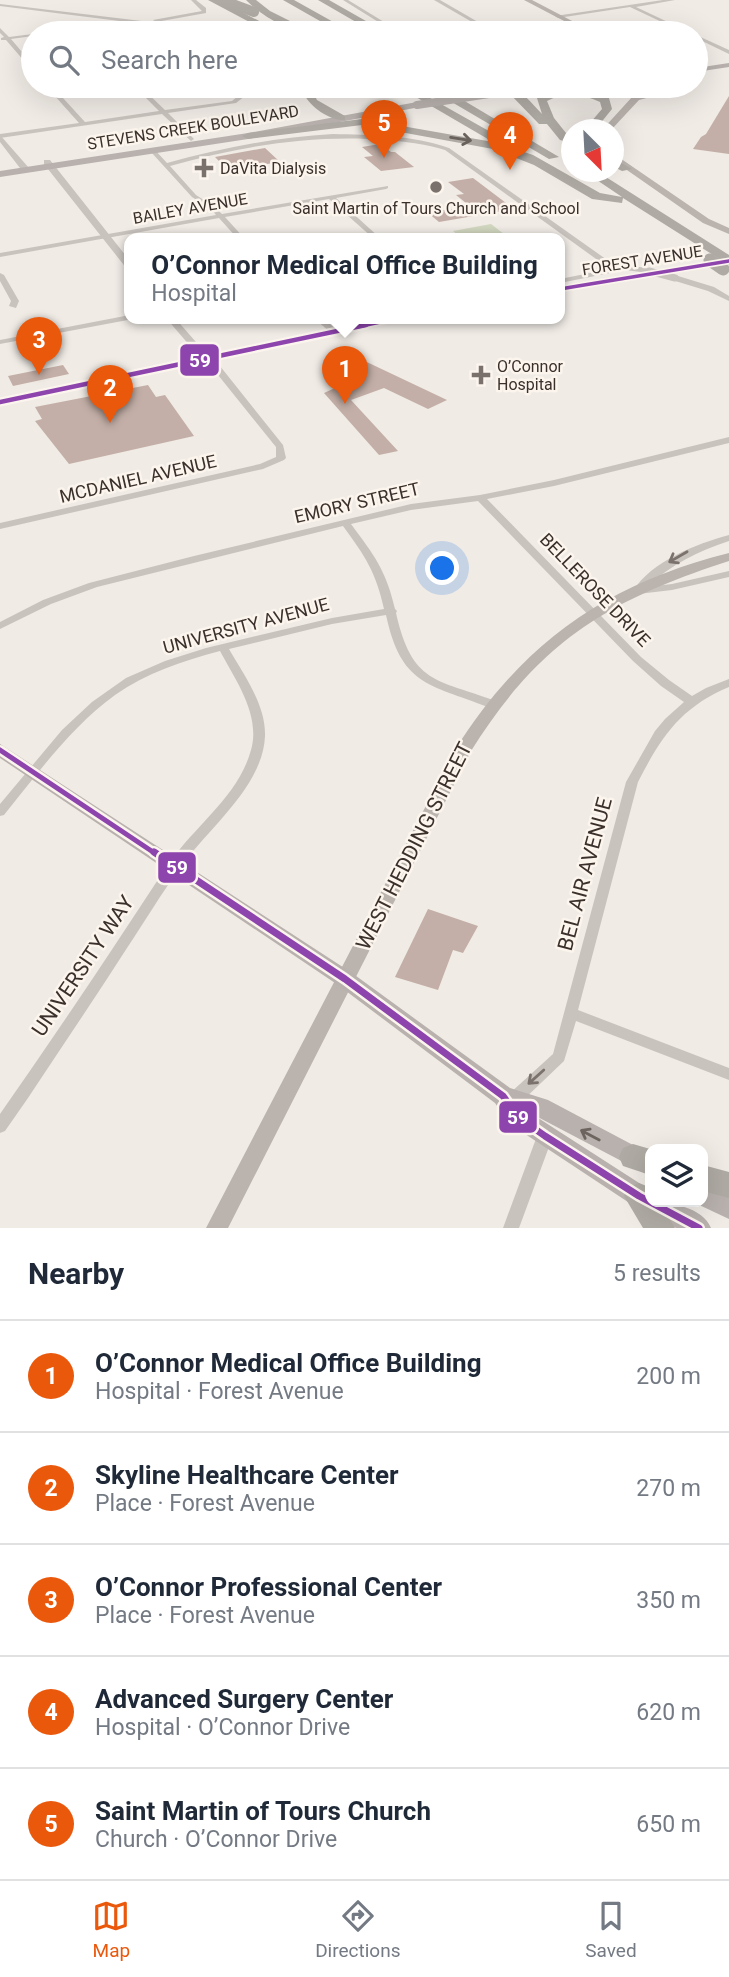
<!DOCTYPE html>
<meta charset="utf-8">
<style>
body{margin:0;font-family:Roboto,sans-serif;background:#f6f6f7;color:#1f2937}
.controls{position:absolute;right:21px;bottom:21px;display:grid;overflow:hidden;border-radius:14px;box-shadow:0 7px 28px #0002}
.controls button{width:63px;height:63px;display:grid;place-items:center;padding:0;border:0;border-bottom:2px solid #e0e1e3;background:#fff;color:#1f2937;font:35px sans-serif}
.compass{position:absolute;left:561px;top:119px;width:63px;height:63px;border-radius:50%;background:#fff;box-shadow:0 7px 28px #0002;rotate:156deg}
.you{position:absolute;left:443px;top:569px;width:24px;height:24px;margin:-18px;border:5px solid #fff;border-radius:50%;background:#1a73e8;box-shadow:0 0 0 10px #1a73e833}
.badge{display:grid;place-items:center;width:46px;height:46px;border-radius:50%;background:#ea580c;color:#fff;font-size:23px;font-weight:700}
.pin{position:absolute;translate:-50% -58px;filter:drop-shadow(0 2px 4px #0008)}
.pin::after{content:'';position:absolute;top:37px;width:24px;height:21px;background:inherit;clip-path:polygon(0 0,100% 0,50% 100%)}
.popup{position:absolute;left:124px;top:233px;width:441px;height:91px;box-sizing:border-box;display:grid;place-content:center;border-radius:14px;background:#fff;filter:drop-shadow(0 2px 5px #0005);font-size:23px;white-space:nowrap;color:#747a83}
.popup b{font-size:26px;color:#1f2937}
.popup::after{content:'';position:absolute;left:50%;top:100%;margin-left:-14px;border:14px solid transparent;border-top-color:#fff}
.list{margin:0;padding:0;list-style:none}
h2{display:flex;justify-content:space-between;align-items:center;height:91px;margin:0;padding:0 28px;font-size:30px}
h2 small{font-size:23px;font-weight:400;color:#747a83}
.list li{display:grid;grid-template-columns:46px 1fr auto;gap:21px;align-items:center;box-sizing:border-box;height:112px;padding:0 28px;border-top:2px solid #e0e1e3}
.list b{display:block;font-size:26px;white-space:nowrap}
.list p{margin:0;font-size:23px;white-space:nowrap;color:#747a83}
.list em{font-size:23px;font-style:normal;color:#747a83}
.icon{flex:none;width:38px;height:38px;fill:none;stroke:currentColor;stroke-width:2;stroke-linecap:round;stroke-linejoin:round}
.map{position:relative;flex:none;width:729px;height:1228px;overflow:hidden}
.search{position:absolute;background:#fff;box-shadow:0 7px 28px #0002;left:21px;right:21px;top:21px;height:77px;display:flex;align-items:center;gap:18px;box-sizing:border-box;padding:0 24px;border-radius:38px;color:#747a83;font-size:26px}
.sheet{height:651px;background:#fff}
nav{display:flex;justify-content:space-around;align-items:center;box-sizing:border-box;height:98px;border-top:2px solid #e0e1e3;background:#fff;font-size:19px;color:#747a83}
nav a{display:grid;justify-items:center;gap:4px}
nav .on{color:#ea580c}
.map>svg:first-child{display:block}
.green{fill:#d1d6bf}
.building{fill:#c3afa7}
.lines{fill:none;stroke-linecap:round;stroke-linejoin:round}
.minor{fill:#c9c3be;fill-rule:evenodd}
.tertiary{fill:#c9c3be;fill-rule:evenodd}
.secondary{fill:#bab3ae;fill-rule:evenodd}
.primary{fill:#b8b1ad;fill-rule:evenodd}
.motorway{fill:#afaaa4;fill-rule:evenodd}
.minor-bridge{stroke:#c9c3be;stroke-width:7}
.primary-bridge{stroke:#b8b1ad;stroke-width:8}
.motorway-bridge-far1{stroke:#afaaa4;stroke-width:10}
.motorway-bridge{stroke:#afaaa4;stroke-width:13}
.bus-1-far3-casing{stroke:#fbf5ee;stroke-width:7}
.bus-1-far2-casing{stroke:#fbf5ee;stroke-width:9}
.bus-1-far1-casing{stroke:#fbf5ee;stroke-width:10}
.bus-1-casing{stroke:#fbf5ee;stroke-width:12}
.bus-1-far3{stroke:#8e44ad;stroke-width:3.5}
.bus-1-far2{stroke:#8e44ad;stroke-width:4.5}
.bus-1-far1{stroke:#8e44ad;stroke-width:5}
.bus-1{stroke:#8e44ad;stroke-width:7}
.oneway{stroke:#69615b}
.oneway2{stroke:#7b726d}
.oneway3{stroke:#6d645f}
.poi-dot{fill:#7a716c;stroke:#fbf5ee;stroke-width:2.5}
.labels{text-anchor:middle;stroke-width:5;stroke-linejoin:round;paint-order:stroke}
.far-street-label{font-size:16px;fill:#3b302b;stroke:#fbf5ee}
.far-poi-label{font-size:16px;fill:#3b302b;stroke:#fbf5ee;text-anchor:start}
.street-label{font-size:18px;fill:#3b302b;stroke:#fbf5ee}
.near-street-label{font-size:21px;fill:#3b302b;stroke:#fbf5ee}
.line-badge{stroke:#fbf5ee;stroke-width:2.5}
.badge-label{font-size:19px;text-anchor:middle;font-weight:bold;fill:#fff}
</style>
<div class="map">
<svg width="729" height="1228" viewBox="0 0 729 1228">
<rect width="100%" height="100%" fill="#f0ebe5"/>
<path class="green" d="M491 224 509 238H462L453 231Z"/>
<path class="building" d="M729 96V154L693 149 701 137 706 134Z
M380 144 391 152H395L414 167 381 171 364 157 373 156 362 147Z
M265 148 280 162 228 170 215 157Z
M473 178 514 209 439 222 427 212 471 207 456 195 464 194 448 182Z
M352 355 447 400 428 409 384 388 351 400 398 451 379 455 324 393 357 378 331 365Z
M63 365 69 374 13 386 8 376Z
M148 385 156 397 165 395 194 436 69 464 35 421 42 419 35 407Z
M428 909 478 926 463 953 453 950 438 990 395 977Z"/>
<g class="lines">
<path class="minor" d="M191 0H196L206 8V13L156 22 153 20 202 11Z
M343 0H348L402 33H396Z
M434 0H440L497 33H491Z
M663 0H675L636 7 691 33H685L630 7 558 18 555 16Z
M0 4 225 31 228 33H215L0 6Z
M121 23 119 26 59 33H46Z
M0 28 9 37 33 34V36L11 39 33 65V70L31 69 6 40H1V38L4 37 0 33Z
M696 35 729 50V54L696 38Z
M46 86H52L85 122 159 111 134 86H140L165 110 232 101 238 96 222 86H229L241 94 252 86H258L236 103 168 113 194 139 191 141 162 114 0 138V134L79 123Z
M333 134C371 135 413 135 449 148L617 267C628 265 643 266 653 271L649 273 625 270 560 283V279L610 269 445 150C427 144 406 142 387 140 312 134 242 146 170 166L196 195 215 207 222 214 388 186V188L386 189 336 198 380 238H373L329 199 225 217 244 238H237L219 218 0 257V253L216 215 211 209 192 197 151 152V150H155L167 163C222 148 276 137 333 134Z
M0 273 4 275 19 301 16 308 9 306 11 301 0 281Z
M672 276H678L714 287 729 296V301L708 291 672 280Z
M130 315V318L133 319 0 344V340Z
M314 318H323L339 332 335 334H332Z
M203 357H209L220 366 283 445 286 458 284 460 263 469 0 529V523L260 464 276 457V447L214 370 203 361Z
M729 437V443L554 486 487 499 641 657 669 680 692 696 706 688 729 679V687C681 707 661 737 638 782L578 1010 729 1068V1080L576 1021 564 1061 519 1104 514 1105 509 1104 507 1099 509 1094 553 1054 626 782 655 731 665 719 684 702 661 686 633 661 478 501 411 510 351 524C374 555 386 570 395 609L397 611 396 613C412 684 436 679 496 701L498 704 496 707H488C428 684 401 685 386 615L332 624 229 649C244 675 266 705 265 736 263 787 207 829 180 868 161 894 145 921 127 948 95 998 61 1048 28 1098L5 1131 0 1133V1114C38 1060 75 1005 111 951 131 921 150 891 170 862 196 825 239 795 251 750 261 715 236 681 220 651 183 661 146 673 115 695 71 727 38 773 4 815L0 816V804L62 730 92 702 126 678 165 661 206 648 332 618 384 609C376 572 365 556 343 526L97 587 51 604 0 629V622L43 600 89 583 194 556 411 504 480 495 554 480Z
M729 535V541C698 551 672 564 647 587L672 584 729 571V577L672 590 638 594 633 591C652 561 696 544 729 535Z
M545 1129 550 1131 553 1136 519 1228H503L537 1136 540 1131Z"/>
<path class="tertiary" d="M0 135 29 168V172H23L0 142Z
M44 160H50L130 261V269H127L44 164Z
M166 318H175L209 357V361H203Z"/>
<path class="secondary" d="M524 0H532L595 33H587Z
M678 86H691L639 100 611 130H602L633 96Z
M614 154 709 219 729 228V234L703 223 614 161Z
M729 258V264L560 292V286Z
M384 318H405L0 405V399Z
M729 553V561C608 600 539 642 471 751L228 1228H206L455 750C522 643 606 584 729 553Z"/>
<path class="primary" d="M729 63V67L696 72V68Z
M535 86H560L502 95 498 92Z
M417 102 420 103V107L248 139 0 177V171L248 133Z
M0 744 352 973 510 1088 548 1100 650 1154V1176L532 1114 650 1190V1202C671 1202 702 1207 711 1228H676L631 1204 510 1124 495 1103 338 985 0 758Z
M703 1184 729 1196V1219L695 1203 703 1202Z"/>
<path class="motorway" d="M208 0H219L282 33H270Z
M246 0H256L270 11 314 33C291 34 262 16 246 0Z
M283 0H294L353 33H341Z
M318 0H329L387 33H375Z
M309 86H319L314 94 317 100 345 116V120C330 121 310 107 304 94Z
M397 86H409L503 139 505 141 501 144 533 155 600 193 622 197 585 172H598L729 255V265L623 198 622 203 592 199 534 165 493 149 362 125 248 139 242 136 248 133 362 119 493 142Z
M498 86C519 85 528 100 542 114L537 98C560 85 585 88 609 98L612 109 595 130H584L602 109 600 102C583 94 564 92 547 101L554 118 570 138 564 141 560 140 547 124H539L509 93Z
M433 87H441L559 157 549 159 433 91Z
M614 159 632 169 622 171 614 167Z
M633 1144 650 1149V1175L623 1166 619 1157 623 1148Z
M703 1165 729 1172V1198L703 1191Z
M639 1183 649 1187 650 1202H659L675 1228H643L624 1196 629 1187Z"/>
<path class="minor-bridge" d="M649 271 675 278"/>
<path class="primary-bridge" d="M417 105 502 92"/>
<path class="motorway-bridge-far1" d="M222 0 254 12"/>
<path class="motorway-bridge" d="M710 260 723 269"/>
<defs>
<path id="bus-1-far3" d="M560 289 729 261
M357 327 399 318"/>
<path id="bus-1-far2" d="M0 402 366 325"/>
<path id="bus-1-far1" d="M0 750 156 854"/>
<path id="bus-1" d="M154 852 345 979 503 1096 518 1117 545 1136 639 1196 699 1228"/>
</defs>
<use href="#bus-1-far3" class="bus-1-far3-casing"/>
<use href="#bus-1-far2" class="bus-1-far2-casing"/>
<use href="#bus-1-far1" class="bus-1-far1-casing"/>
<use href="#bus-1" class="bus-1-casing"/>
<use href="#bus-1-far3" class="bus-1-far3"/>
<use href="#bus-1-far2" class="bus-1-far2"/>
<use href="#bus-1-far1" class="bus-1-far1"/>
<use href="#bus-1" class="bus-1"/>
</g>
<defs><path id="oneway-shaft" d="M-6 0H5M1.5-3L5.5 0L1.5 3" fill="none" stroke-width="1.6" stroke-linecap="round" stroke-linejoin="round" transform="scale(1.75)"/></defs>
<use class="oneway" href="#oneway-shaft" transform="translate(461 139) rotate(9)"/>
<g class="oneway2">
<use href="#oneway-shaft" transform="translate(678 557) rotate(150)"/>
<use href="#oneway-shaft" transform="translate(536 1077) rotate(138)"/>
</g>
<use class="oneway3" href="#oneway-shaft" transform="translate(590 1135) rotate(-152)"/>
<g class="poi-dot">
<path d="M200.5 157.5h7v7h7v7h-7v7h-7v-7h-7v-7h7z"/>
<circle cx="436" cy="187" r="7"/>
<path d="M477.5 364.5h7v7h7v7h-7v7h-7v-7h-7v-7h7z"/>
</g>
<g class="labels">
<g class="far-street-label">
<text transform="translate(193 127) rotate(-9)" y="6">STEVENS CREEK BOULEVARD</text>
<text transform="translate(190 208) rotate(-10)" y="6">BAILEY AVENUE</text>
<text transform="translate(642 260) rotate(-9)" y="6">FOREST AVENUE</text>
</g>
<g class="far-poi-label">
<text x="220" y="174">DaVita Dialysis</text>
<text x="436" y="214" text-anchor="middle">Saint Martin of Tours Church and School</text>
<text x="497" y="372">O’Connor<tspan x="497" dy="18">Hospital</tspan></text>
</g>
<g class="street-label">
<text transform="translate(138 479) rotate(-13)" y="6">MCDANIEL AVENUE</text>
<text transform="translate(357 503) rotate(-13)" y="6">EMORY STREET</text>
<text transform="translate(595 590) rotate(46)" y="6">BELLEROSE DRIVE</text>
<text transform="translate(246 626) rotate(-15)" y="6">UNIVERSITY AVENUE</text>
</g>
<g class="near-street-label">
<text transform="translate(414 846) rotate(-63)" y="7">WEST HEDDING STREET</text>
<text transform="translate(585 874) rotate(-75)" y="7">BEL AIR AVENUE</text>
<text transform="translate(83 966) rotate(-56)" y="7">UNIVERSITY WAY</text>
</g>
</g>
<g class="line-badge">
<rect x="179" y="343" width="41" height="34" rx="7" fill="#8e44ad"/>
<rect x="157" y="851" width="40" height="33" rx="7" fill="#8e44ad"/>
<rect x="498" y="1100" width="40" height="34" rx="7" fill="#8e44ad"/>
</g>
<g class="badge-label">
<text x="200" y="367">59</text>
<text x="177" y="874">59</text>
<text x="518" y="1124">59</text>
</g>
</svg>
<div class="controls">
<button><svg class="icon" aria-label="layers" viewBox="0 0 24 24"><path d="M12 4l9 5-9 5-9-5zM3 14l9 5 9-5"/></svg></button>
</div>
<svg class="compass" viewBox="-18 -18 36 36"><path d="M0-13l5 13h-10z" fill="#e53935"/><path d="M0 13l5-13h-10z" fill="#747a83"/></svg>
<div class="you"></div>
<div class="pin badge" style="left:345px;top:404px">1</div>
<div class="popup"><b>O’Connor Medical Office Building</b>Hospital</div>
<div class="pin badge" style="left:110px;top:423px">2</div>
<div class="pin badge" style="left:39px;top:375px">3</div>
<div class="pin badge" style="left:510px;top:170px">4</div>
<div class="pin badge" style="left:384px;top:158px">5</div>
<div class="search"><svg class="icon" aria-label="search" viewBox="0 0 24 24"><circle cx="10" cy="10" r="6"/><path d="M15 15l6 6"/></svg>Search here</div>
</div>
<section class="sheet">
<h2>Nearby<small>5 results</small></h2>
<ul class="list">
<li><span class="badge">1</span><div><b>O’Connor Medical Office Building</b><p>Hospital · Forest Avenue</p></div><em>200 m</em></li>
<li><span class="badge">2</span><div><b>Skyline Healthcare Center</b><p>Place · Forest Avenue</p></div><em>270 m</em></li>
<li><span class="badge">3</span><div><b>O’Connor Professional Center</b><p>Place · Forest Avenue</p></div><em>350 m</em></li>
<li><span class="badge">4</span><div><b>Advanced Surgery Center</b><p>Hospital · O’Connor Drive</p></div><em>620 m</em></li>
<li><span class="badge">5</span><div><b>Saint Martin of Tours Church</b><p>Church · O’Connor Drive</p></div><em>650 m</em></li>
</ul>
</section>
<nav>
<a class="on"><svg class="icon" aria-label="map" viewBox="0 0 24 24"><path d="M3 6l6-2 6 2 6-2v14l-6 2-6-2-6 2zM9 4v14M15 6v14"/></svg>Map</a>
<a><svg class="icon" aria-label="directions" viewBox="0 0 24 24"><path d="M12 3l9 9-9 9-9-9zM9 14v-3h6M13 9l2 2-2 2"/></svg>Directions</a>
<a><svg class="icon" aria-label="saved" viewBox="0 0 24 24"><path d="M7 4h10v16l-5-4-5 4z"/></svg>Saved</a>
</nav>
